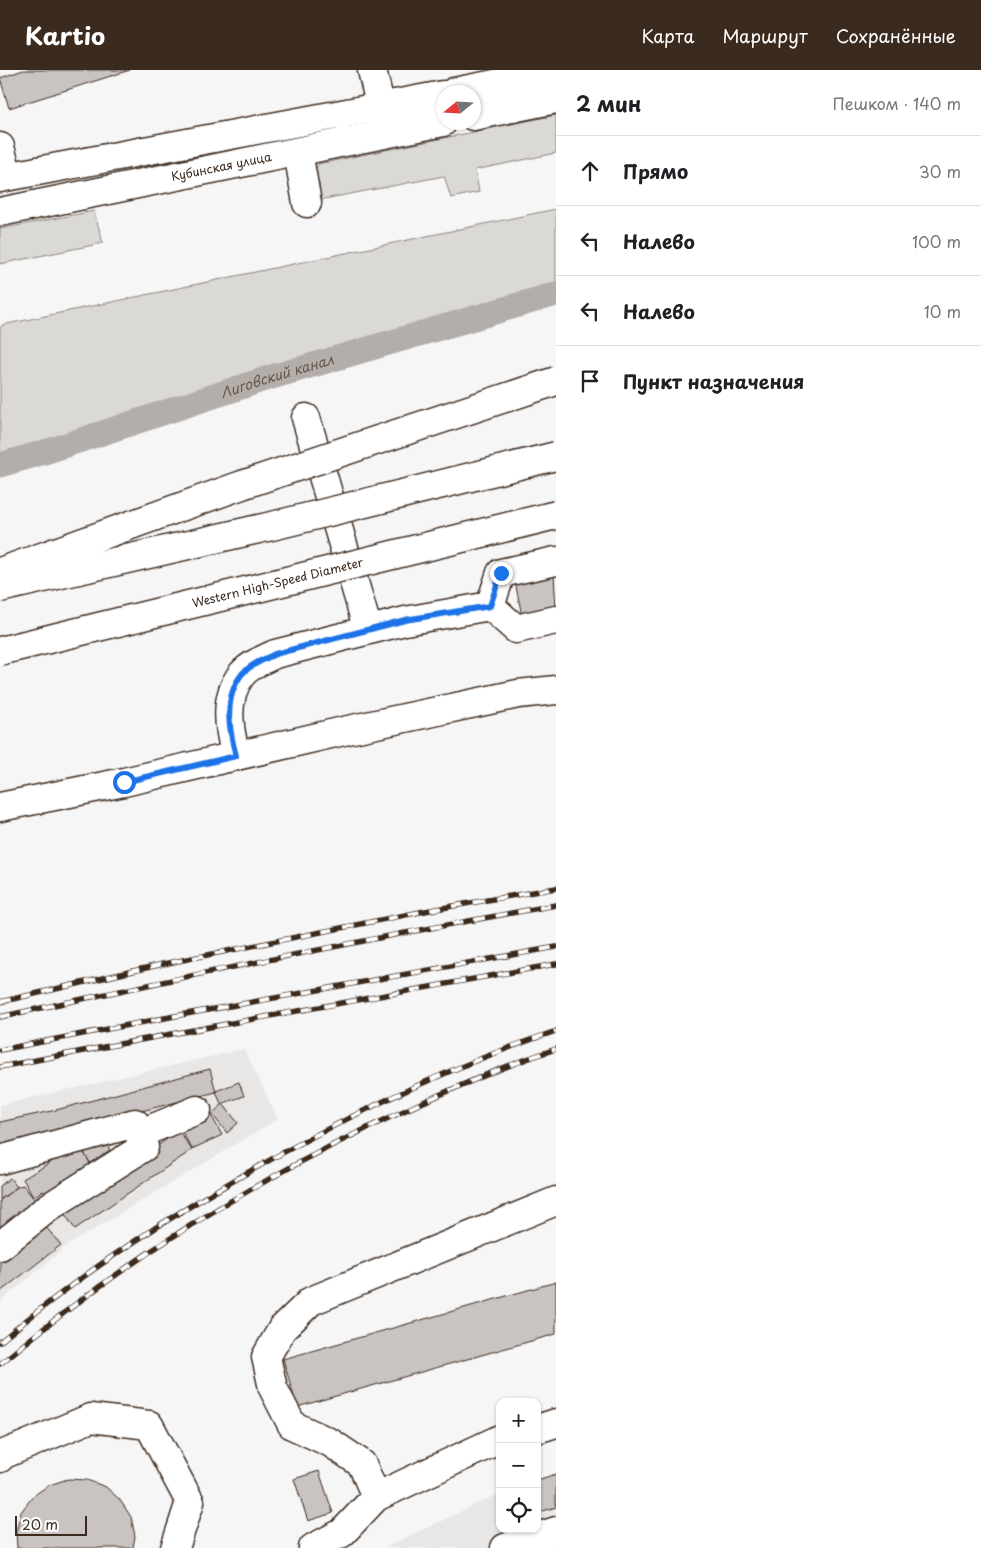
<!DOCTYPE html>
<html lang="ru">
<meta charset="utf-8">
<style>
body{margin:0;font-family:"Playpen Sans",sans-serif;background:#f2f2f2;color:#202124}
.controls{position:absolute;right:15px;bottom:15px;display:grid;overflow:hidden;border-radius:10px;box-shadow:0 1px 4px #0004}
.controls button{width:45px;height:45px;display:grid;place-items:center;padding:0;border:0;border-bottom:1px solid #e0e0e0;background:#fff;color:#202124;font:25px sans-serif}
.compass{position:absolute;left:436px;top:15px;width:45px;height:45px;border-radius:50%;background:#fff;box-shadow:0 1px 4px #0004;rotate:252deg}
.scale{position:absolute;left:15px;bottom:12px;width:72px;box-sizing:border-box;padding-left:5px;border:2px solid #3b2a1e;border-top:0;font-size:14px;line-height:18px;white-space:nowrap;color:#3b2a1e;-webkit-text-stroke:4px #fff;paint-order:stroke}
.stop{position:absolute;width:15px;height:15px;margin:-11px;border:4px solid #1a73e8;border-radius:50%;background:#fff}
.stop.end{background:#1a73e8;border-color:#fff;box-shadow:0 1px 5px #0008}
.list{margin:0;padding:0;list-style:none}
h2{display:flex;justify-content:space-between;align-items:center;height:65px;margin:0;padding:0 20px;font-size:21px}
h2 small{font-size:16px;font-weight:400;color:#757577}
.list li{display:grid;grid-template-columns:32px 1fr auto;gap:15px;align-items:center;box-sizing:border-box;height:70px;padding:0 20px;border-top:1px solid #e0e0e0}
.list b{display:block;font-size:19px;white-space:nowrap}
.list em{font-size:16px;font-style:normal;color:#757577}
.icon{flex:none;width:28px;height:28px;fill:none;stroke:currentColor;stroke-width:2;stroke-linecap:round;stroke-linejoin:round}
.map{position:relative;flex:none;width:556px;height:1478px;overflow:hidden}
header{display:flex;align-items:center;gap:30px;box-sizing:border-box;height:70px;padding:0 25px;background:#3b2a1e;color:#fff}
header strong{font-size:24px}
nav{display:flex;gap:28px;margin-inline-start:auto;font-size:18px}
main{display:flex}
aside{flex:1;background:#fff}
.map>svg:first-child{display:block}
.built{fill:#e9e7e6}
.green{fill:#dbd9d6;stroke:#8b827a}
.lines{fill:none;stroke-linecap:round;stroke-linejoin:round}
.canal{stroke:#b4aeaa;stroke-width:25}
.building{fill:#c9c3c1;stroke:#3b2a1e}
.minor-casing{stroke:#3b2a1e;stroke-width:31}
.major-casing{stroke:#3b2a1e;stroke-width:31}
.minor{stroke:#fff;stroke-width:28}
.major{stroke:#fff;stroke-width:28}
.rail-casing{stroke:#3b2a1e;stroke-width:5.5}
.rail{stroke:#fff;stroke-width:4;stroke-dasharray:11;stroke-linecap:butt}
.major-bridge-casing{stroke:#3b2a1e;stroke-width:31;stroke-linecap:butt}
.highway-bridge-casing{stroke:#3b2a1e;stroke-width:31;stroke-linecap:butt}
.major-bridge{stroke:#fff;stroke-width:28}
.highway-bridge{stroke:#fff;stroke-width:28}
.route{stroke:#1a73e8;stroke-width:6}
.labels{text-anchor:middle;stroke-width:4;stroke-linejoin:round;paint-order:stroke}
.street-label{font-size:12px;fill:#3b2a1e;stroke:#fff}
.water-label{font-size:14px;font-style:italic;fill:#65584f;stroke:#fff}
</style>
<header>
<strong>Kartio</strong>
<nav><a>Карта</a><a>Маршрут</a><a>Сохранённые</a></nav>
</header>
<main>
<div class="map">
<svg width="556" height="1478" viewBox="0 0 556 1478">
<rect width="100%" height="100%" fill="#f7f6f6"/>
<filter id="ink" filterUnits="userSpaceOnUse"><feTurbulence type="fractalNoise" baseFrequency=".02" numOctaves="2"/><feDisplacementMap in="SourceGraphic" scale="10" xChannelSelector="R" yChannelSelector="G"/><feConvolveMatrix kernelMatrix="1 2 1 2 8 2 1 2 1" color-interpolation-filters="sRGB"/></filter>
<g filter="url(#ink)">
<path class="built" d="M244 979 278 1049 68 1175 0 1232V1035Z
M556 1404V1478H384L500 1423V1459H537V1410Z"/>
<path class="green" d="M556 45V83L475 100 479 122 451 128 444 106 319 130 313 105 318 94Z
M556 139V215L327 280 325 285 0 387V259L2 255Z
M94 141 103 173 0 194V159Z"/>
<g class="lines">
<path class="canal" id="s1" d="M0 395 48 381 265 309 556 224"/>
</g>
<path class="building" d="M23 0H130L9 38 0 8Z
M554 504 556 539 522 546 515 512Z
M210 999 216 1022 63 1061 0 1075V1052L56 1040Z
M239 1012 244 1026 221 1034 216 1021Z
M223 1034 238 1053 227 1063 212 1044Z
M211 1045 222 1065 192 1079 181 1060Z
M179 1061 192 1080 75 1159 62 1140Z
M105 1071 110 1080 90 1093 84 1083Z
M79 1075 92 1096 45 1124 43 1121 33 1127 23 1109Z
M10 1108 17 1117 0 1130V1116Z
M23 1115 35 1130 0 1158V1130L17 1117Z
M45 1156 61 1175 0 1222V1192Z
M556 1212V1264L297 1337 283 1289Z
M319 1401 333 1443 308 1451 294 1409Z
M556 1404V1437L537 1443V1410Z
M68 1409 87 1410 106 1417 120 1430 131 1447 135 1466 133 1478H17L16 1461 21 1442 33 1426 49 1415Z"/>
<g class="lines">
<defs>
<path id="minor" d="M372 0 386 60
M0 77 8 106
M298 82 307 133
M306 348 368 560
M490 536 501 503 556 491
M236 686C229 660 223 628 242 604 250 595 264 589 275 584L405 551 490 536 516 559 556 550
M139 1064 197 1040
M0 1090 135 1053 144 1077 49 1137 0 1176
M537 1359 556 1353
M0 1388 2 1385 91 1348 149 1355 190 1432 175 1478
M376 1427 362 1394 331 1373 292 1355 273 1318 266 1287 282 1259 311 1231 556 1131
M313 1478 342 1463 376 1427 500 1369
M505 1478 556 1461"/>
<g id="major">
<path d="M454 22 556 2"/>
<path d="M473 46 556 29"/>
<path d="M0 108 443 25"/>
<path id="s2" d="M0 142 443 52"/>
<path d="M0 737 124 712 348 660 518 624 556 620"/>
</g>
</defs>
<use href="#minor" class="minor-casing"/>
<use href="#major" class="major-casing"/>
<use href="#minor" class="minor"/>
<use href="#major" class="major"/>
<defs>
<path id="rail" d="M0 932 163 894 425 841 556 818
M0 947C185 906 370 868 556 835
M0 980 175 946 556 877
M0 997 177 963 556 894
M0 1272C74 1209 155 1155 240 1107 340 1049 446 998 556 961
M0 1294C126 1188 269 1101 419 1034 464 1014 509 994 556 979"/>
</defs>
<use href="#rail" class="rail-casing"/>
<use href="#rail" class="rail"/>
<defs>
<path id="major-bridge" d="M0 502 242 415 556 311"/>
<g id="highway-bridge">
<path d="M0 518 276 455 556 386"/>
<path id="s3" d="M0 581 556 445"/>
</g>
</defs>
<use href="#major-bridge" class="major-bridge-casing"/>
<use href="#highway-bridge" class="highway-bridge-casing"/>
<use href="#major-bridge" class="major-bridge"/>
<use href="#highway-bridge" class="highway-bridge"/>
</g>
</g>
<g class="lines" filter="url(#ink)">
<path class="route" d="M124 712 236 686C229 660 223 628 242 604 250 595 264 589 275 584L405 550 490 536 501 503"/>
</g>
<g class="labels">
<g class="street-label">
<text dy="4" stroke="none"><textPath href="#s2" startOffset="226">Кубинская улица</textPath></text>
<text dy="4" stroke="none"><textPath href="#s3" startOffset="286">Western High-Speed Diameter</textPath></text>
</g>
<g class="water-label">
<text dy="5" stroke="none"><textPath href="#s1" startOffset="291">Лиговский канал</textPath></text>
</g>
</g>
</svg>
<div class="controls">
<button>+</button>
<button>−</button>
<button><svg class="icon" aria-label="locate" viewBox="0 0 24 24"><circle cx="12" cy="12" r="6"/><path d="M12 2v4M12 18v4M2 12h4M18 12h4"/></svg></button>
</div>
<svg class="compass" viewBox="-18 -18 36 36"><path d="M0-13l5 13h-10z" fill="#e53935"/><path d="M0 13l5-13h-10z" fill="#757577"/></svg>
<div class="scale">20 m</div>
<div class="stop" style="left:124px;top:712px"></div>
<div class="stop end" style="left:501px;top:503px"></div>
</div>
<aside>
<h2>2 мин<small>Пешком · 140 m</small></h2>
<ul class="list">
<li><svg class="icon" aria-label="ahead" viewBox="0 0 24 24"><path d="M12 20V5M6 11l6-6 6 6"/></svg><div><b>Прямо</b></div><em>30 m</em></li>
<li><svg class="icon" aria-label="left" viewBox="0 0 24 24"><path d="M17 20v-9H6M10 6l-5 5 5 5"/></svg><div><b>Налево</b></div><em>100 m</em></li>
<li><svg class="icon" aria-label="left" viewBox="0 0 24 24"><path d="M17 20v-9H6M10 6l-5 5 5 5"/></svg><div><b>Налево</b></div><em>10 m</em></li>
<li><svg class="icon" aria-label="arrive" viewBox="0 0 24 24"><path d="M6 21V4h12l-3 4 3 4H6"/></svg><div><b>Пункт назначения</b></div></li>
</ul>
</aside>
</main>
